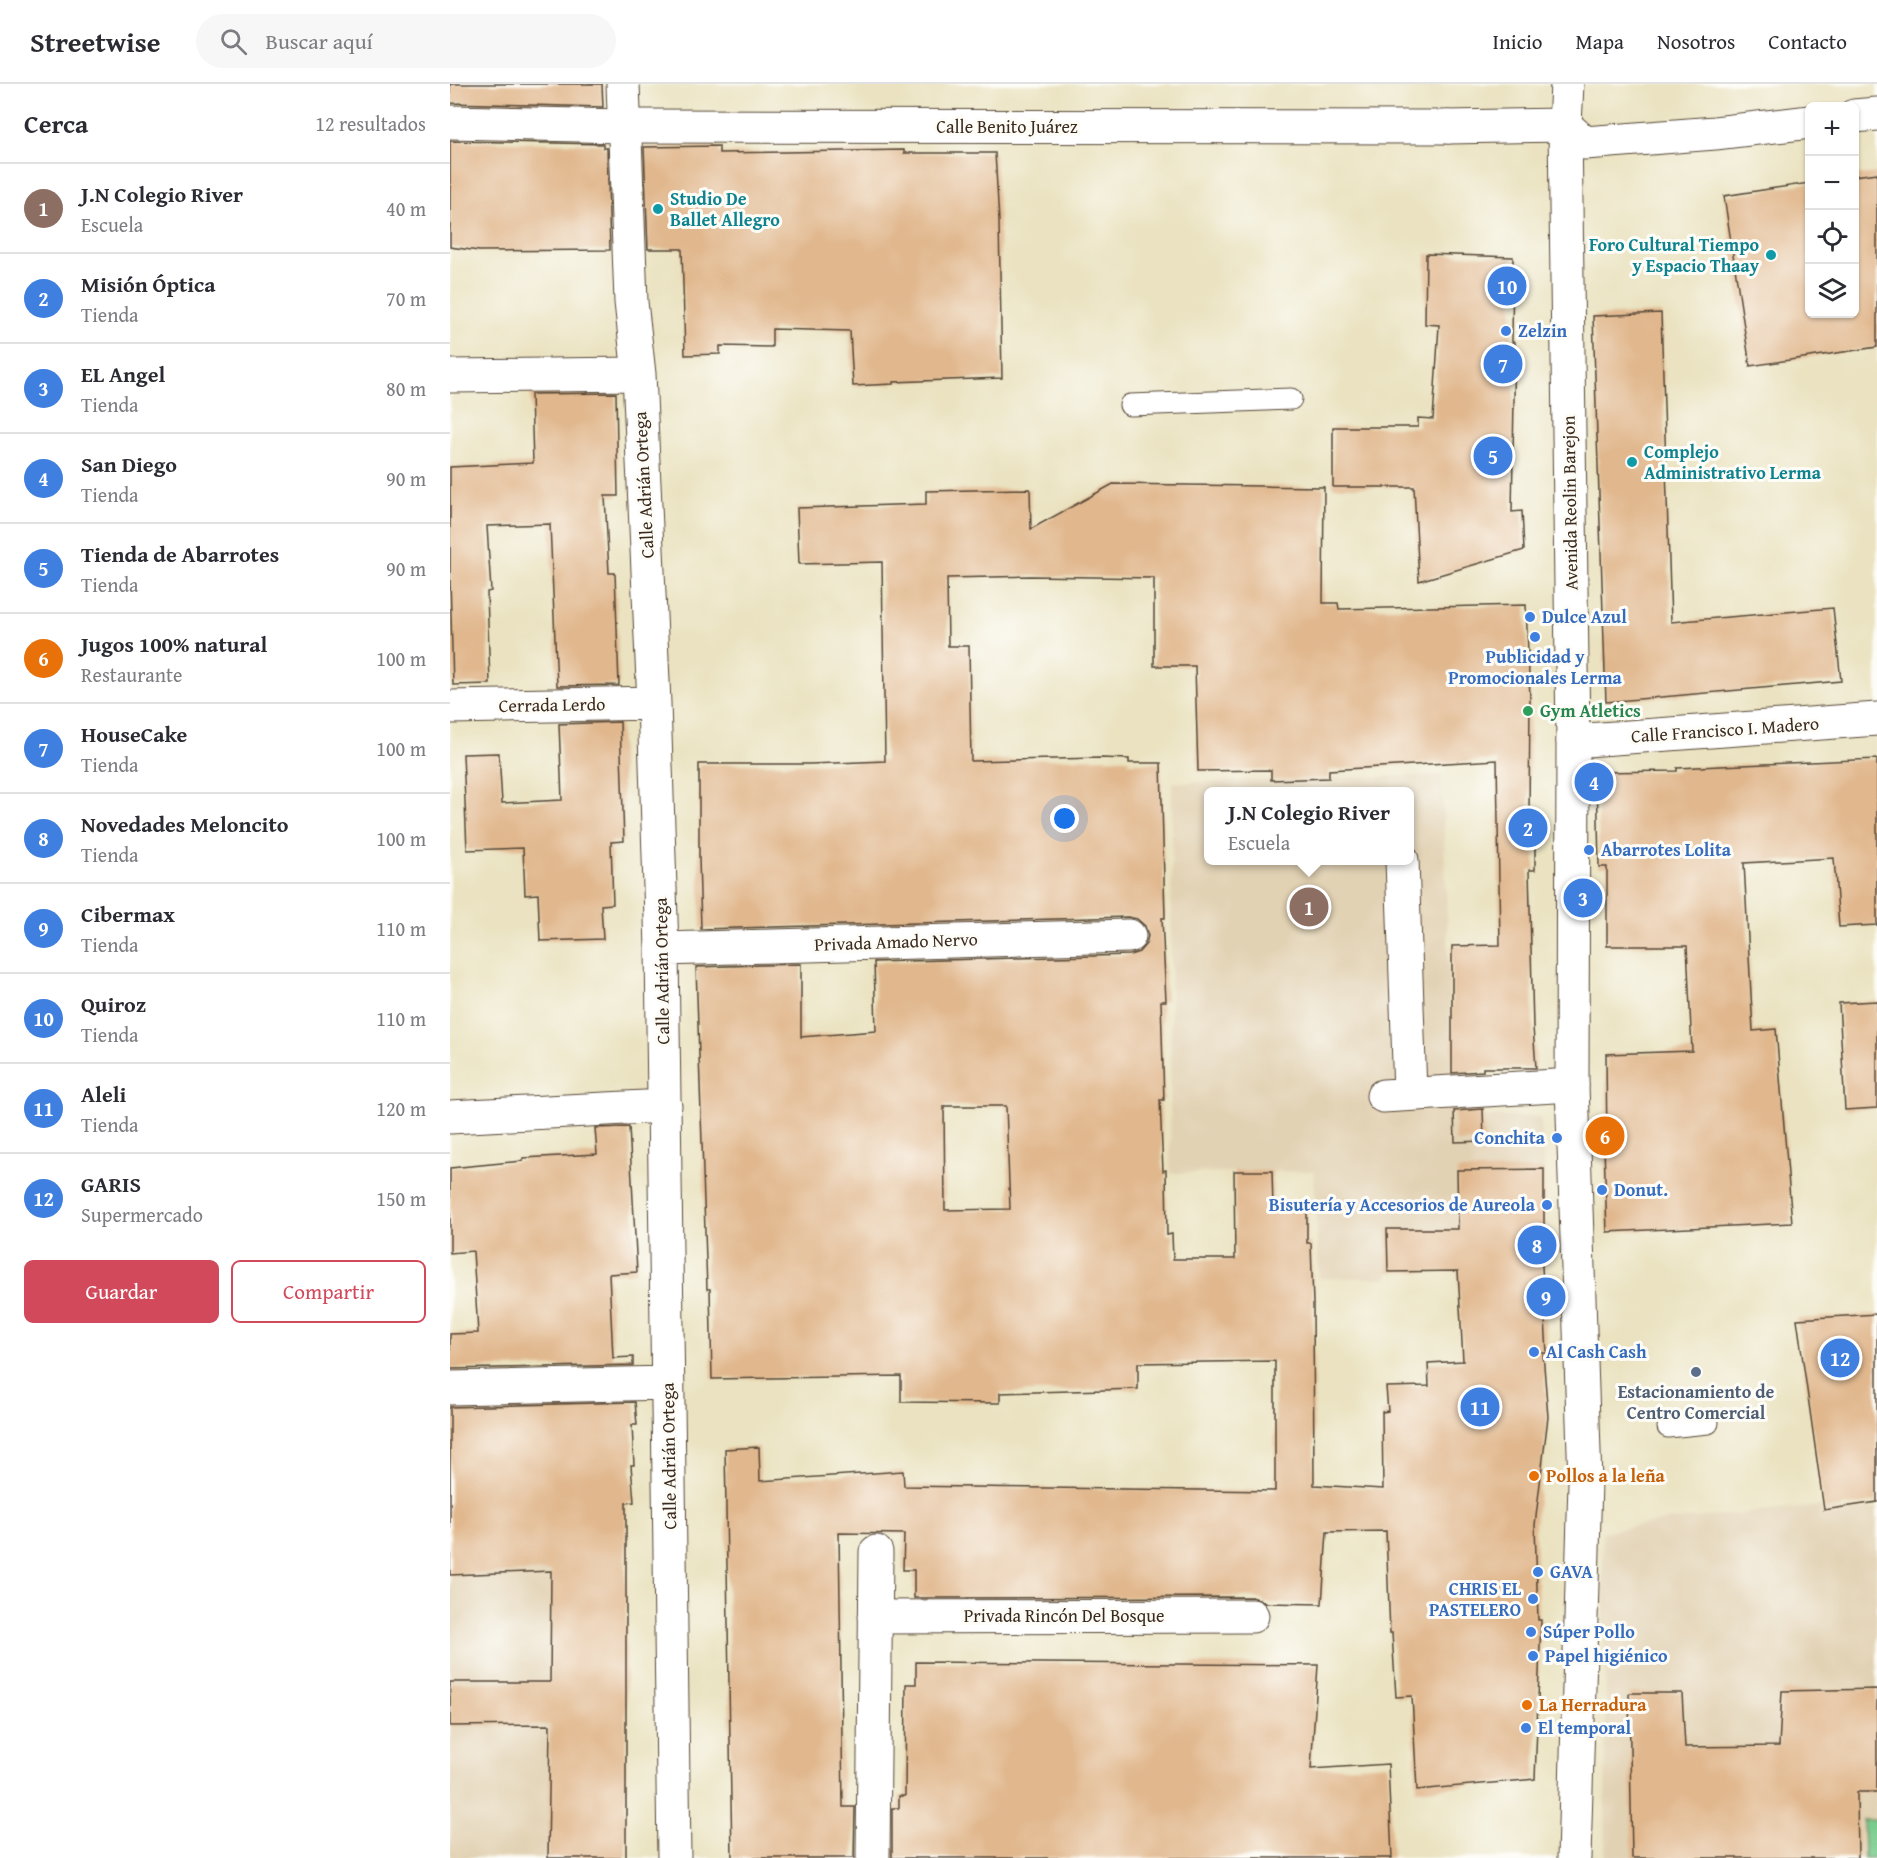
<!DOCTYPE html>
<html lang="es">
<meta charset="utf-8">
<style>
body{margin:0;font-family:"Gentium Book Plus",serif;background:#f7f7f7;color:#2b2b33}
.controls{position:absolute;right:18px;top:18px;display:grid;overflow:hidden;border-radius:9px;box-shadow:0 2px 4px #0004}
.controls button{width:54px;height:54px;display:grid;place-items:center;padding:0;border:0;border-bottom:2px solid #e1e1e2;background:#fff;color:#2b2b33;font:30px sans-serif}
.you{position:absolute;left:615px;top:735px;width:21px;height:21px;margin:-15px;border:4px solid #fff;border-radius:50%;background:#1a73e8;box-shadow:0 0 0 9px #1a73e833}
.badge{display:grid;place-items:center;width:39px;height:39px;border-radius:50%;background:#d1495b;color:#fff;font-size:20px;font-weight:700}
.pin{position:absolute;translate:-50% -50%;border:3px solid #fff;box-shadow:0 2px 6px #0006}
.popup{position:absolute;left:754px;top:703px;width:210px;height:78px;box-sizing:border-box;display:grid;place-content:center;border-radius:9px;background:#fff;filter:drop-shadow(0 2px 4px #0005);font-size:20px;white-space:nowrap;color:#7c7c81}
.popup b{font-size:22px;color:#2b2b33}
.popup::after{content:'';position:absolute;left:50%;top:100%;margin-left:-12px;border:12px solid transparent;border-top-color:#fff}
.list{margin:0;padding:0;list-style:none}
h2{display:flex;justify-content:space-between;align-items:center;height:78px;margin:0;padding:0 24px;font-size:26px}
h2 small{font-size:20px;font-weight:400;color:#7c7c81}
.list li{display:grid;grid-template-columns:39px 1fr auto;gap:18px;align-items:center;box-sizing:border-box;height:90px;padding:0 24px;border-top:2px solid #e1e1e2}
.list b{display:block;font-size:22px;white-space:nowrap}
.list p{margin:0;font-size:20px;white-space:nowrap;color:#7c7c81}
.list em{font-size:20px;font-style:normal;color:#7c7c81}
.actions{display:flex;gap:12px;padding:18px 24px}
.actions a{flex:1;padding:14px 0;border:2px solid #d1495b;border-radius:9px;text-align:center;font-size:21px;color:#d1495b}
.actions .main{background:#d1495b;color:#fff}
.icon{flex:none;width:33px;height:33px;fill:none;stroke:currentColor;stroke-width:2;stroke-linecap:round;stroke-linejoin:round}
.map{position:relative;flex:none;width:1427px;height:1774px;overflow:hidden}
header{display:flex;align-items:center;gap:36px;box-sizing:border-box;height:84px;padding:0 30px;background:#fff;border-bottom:2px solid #e1e1e2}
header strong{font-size:28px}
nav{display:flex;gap:33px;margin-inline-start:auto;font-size:21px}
.search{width:420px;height:54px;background:#f7f7f7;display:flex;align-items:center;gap:15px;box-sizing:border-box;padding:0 21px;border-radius:33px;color:#7c7c81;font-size:22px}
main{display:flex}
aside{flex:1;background:#fff}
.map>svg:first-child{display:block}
.built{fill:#e2d2b4;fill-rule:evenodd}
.green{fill:#79cc8e;stroke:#5a7b56;stroke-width:1.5}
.building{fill:#e1b88e;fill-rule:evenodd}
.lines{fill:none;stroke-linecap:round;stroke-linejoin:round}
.lane-casing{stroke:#554636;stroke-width:23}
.street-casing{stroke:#554636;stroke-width:35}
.secondary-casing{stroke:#554636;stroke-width:35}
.lane{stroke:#fff;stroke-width:21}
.street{stroke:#fff;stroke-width:33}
.secondary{stroke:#fff;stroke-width:33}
.culture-dot{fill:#0f9aa8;stroke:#fdfcf7;stroke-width:2}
.shop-dot{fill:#3f7fe0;stroke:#fdfcf7;stroke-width:2}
.leisure-dot{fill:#2e9e5b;stroke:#fdfcf7;stroke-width:2}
.service-dot{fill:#5c6f8a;stroke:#fdfcf7;stroke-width:2}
.food-dot{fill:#e8710a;stroke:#fdfcf7;stroke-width:2}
.labels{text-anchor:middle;stroke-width:6;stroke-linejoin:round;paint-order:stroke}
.street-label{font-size:18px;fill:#3b2a1e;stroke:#fdfcf7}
.culture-label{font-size:18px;font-weight:bold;fill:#0d838f;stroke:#fdfcf7;text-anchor:start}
.shop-label{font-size:18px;font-weight:bold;fill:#366cbe;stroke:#fdfcf7;text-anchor:start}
.leisure-label{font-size:18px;font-weight:bold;fill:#27864d;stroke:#fdfcf7;text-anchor:start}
.service-label{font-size:18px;font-weight:bold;fill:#4e5e75;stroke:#fdfcf7}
.food-label{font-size:18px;font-weight:bold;fill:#c56008;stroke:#fdfcf7;text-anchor:start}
</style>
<header>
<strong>Streetwise</strong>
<div class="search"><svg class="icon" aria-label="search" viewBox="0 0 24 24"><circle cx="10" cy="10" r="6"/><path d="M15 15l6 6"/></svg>Buscar aquí</div>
<nav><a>Inicio</a><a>Mapa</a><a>Nosotros</a><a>Contacto</a></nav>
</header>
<main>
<aside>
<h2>Cerca<small>12 resultados</small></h2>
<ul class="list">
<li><span class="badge" style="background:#8d6e63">1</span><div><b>J.N Colegio River</b><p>Escuela</p></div><em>40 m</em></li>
<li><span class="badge" style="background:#3f7fe0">2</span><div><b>Misión Óptica</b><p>Tienda</p></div><em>70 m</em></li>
<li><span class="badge" style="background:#3f7fe0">3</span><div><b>EL Angel</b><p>Tienda</p></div><em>80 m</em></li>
<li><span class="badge" style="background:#3f7fe0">4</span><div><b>San Diego</b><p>Tienda</p></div><em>90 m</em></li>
<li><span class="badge" style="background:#3f7fe0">5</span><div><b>Tienda de Abarrotes</b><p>Tienda</p></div><em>90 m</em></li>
<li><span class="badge" style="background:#e8710a">6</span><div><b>Jugos 100% natural</b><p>Restaurante</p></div><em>100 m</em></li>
<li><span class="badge" style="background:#3f7fe0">7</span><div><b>HouseCake</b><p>Tienda</p></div><em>100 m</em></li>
<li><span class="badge" style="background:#3f7fe0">8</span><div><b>Novedades Meloncito</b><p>Tienda</p></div><em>100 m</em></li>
<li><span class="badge" style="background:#3f7fe0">9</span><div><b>Cibermax</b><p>Tienda</p></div><em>110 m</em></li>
<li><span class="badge" style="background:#3f7fe0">10</span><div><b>Quiroz</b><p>Tienda</p></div><em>110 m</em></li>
<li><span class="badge" style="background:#3f7fe0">11</span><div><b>Aleli</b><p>Tienda</p></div><em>120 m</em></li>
<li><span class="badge" style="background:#3f7fe0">12</span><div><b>GARIS</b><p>Supermercado</p></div><em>150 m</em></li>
</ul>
<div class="actions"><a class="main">Guardar</a><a>Compartir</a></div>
</aside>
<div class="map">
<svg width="1427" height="1774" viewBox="0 0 1427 1774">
<rect width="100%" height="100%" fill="#fdfcf7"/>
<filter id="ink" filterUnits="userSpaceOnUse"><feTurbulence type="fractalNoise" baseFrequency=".0167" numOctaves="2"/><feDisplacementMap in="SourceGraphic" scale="12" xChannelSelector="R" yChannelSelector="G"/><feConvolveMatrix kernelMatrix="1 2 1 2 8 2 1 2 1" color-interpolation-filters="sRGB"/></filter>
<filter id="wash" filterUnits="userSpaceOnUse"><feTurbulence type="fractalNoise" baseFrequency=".008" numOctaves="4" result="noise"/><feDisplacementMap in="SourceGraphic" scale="24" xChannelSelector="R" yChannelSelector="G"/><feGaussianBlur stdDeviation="1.35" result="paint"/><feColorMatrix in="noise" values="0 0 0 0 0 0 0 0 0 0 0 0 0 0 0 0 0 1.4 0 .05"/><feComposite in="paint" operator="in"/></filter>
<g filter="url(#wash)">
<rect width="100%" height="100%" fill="#eae2c0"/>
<path class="built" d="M992 691 1004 1033H1090L1094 1085 1007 1086 1008 1145H937L938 1194H869L864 1087 720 1089 722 699ZM758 708H960V776H758Z
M1371 1422 1372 1426 1427 1425V1737H1412L1413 1774H1155L1156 1616 1152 1448 1214 1437Z
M171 1424 176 1446V1774H0V1446Z"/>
<path class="green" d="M1413 1736H1427V1774H1414Z"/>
<g id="blocks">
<path class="building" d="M0 0H152L153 23 0 19Z
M0 57 153 60V64H157L160 166 29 167 0 163Z
M269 62V69L454 66V69H545L549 137 552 294 443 298V300L403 302 400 247 322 245V263L270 262V270L235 271 232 165H198L194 63Z
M1427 89V263L1300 282 1274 112 1359 99V230H1404V92Z
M976 170 1063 173 1062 258H1065L1062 428 1072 427 1074 466 969 497 964 403H883V343H968V334L983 335 989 241 975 240Z
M1211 229 1221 538 1383 524 1391 597 1156 618 1143 232Z
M166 309 168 412H155L159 489H165L169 601 107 602 100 440 37 442 41 507 37 508 40 600 3 601 0 495V383L83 379 81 310Z
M663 400 874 403 873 519H888L889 525 1076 521 1080 614 1079 731H1085V786H1079L1083 943 1086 984H1033V987L1002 989V862L1050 861 1047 676 879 686V694L821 696V686L748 687 745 582H704V494L581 492 497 494 498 562H519L521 677 651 674 679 675V679H711L715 834H712L716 917H711L714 1016H710L713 1087 716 1086 717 1151 722 1150 723 1175H785L784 1087H822L823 1124H857V1159H861L863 1219 864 1401 933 1405 932 1328 938 1327 936 1303 979 1302 978 1279 1013 1277 1008 1187 938 1188 937 1145H1008L1007 1086 1094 1085V1165H1091L1097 1269H1093L1098 1333 1085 1441 1088 1536H1091L1085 1695 967 1706 962 1612 946 1613 942 1549H940L936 1447 877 1448 872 1520 815 1519 811 1516 802 1513 464 1514V1486H453L454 1450 389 1449 393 1723H405L404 1774H282L275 1365 309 1363 310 1397 453 1387 454 1402 825 1407V1277L688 1279V1305L550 1309V1319L451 1318V1292L262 1295 260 1205H257L246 883 351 880V953L426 947 424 878 680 871 689 868 696 860 698 852 695 842 687 835 678 833 251 845 249 774V680H360L435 677 432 478 349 480 347 424 476 420V407L580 405 581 445ZM494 1022H556L560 1125 495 1126Z
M170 638 174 757 161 758 163 820 151 821 153 855 90 857 88 810 75 811 73 764 17 766 13 670 49 669 52 719 112 716 109 640Z
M1427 675V841L1389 843 1384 774 1294 779 1303 947 1326 945 1342 1139 1157 1148 1154 1064H1157L1156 970 1242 967 1237 862H1157V783H1149L1147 688 1227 687V684Z
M1427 917V1024L1395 1026 1389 919Z
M1033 1025 1034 1057 1005 1058 1004 1027Z
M179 1043 187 1188 159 1190 163 1274 183 1273V1281L0 1285V1250L28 1249 23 1167 0 1169V1084L73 1077V1074L147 1070 145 1044Z
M1427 1230V1418L1374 1426 1347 1235Z
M185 1318 187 1341H182L184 1381H181L184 1418 176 1419V1774H98L100 1641 0 1642V1598H100L101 1487 0 1491V1323Z
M466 1578 868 1581 861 1685 938 1680 942 1774H442V1724H449V1712H455L456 1600H466Z
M1427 1605V1708H1407L1408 1774H1182L1179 1609H1232L1235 1663 1329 1662 1332 1607Z"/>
</g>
</g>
<g filter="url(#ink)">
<use href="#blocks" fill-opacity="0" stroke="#554636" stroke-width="1.5"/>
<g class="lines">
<defs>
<path id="lane" d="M680 321 841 315
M1218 1343 1258 1339"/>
<path id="street" d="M173 0 181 218 189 290 204 619 212 865 224 1774
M1404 32 1427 30
M998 43 1115 41 1135 59 1265 49 1360 38
M0 292 189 290
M0 623 204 619
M1123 657 1427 635
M952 776 960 1009
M212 865 679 852
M933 1012 1122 1001
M0 1033 215 1022
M0 1304 218 1299
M425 1533 802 1532
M423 1774 426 1468"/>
<path id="secondary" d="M1117 0 1115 41 1123 657 1122 1001 1135 1398 1124 1774
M0 38 173 42 998 43"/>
</defs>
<use href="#lane" class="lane-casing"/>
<use href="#street" class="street-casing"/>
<use href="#secondary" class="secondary-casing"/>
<use href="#lane" class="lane"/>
<use href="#street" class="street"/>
<use href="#secondary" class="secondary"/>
</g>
</g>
<g class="culture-dot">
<circle cx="208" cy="125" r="6"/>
<circle cx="1321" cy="171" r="6"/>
<circle cx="1182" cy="378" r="6"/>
</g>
<g class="shop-dot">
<circle cx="1056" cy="247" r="6"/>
<circle cx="1080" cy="533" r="6"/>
<circle cx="1085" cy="553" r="6"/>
<circle cx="1139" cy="766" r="6"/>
<circle cx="1107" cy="1054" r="6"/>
<circle cx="1152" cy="1106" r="6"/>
<circle cx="1097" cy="1121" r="6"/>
<circle cx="1084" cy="1268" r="6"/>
<circle cx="1088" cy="1488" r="6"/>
<circle cx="1083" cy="1515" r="6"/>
<circle cx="1081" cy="1548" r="6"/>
<circle cx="1083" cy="1572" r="6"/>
<circle cx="1076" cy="1644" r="6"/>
</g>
<circle class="leisure-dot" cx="1078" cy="627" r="6"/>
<circle class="service-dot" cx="1246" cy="1288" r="6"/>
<g class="food-dot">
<circle cx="1084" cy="1392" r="6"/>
<circle cx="1077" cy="1621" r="6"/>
</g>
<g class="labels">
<g class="street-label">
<text x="557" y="49">Calle Benito Juárez</text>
<text transform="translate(194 401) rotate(-93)" y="6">Calle Adrián Ortega</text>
<text transform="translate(1120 419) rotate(-91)" y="6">Avenida Reolin Barejon</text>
<text transform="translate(102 621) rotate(-1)" y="6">Cerrada Lerdo</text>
<text transform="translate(1275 646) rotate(-4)" y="6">Calle Francisco I. Madero</text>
<text transform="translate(446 858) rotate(-2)" y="6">Privada Amado Nervo</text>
<text transform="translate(212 887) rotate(-91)" y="6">Calle Adrián Ortega</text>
<text transform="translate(219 1372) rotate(-91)" y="6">Calle Adrián Ortega</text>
<text x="614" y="1538">Privada Rincón Del Bosque</text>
</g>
<g class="culture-label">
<text x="220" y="121">Studio De<tspan x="220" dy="21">Ballet Allegro</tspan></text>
<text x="1309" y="167" text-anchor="end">Foro Cultural Tiempo<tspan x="1309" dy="21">y Espacio Thaay</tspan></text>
<text x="1194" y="374">Complejo<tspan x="1194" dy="21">Administrativo Lerma</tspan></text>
</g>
<g class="shop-label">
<text x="1068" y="253">Zelzin</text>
<text x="1092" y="539">Dulce Azul</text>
<text x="1085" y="579" text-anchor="middle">Publicidad y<tspan x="1085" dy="21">Promocionales Lerma</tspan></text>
<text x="1151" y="772">Abarrotes Lolita</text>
<text x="1095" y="1060" text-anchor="end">Conchita</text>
<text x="1164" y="1112">Donut.</text>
<text x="1085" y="1127" text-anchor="end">Bisutería y Accesorios de Aureola</text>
<text x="1096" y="1274">Al Cash Cash</text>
<text x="1100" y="1494">GAVA</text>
<text x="1071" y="1511" text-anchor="end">CHRIS EL<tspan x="1071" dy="21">PASTELERO</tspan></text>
<text x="1093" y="1554">Súper Pollo</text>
<text x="1095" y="1578">Papel higiénico</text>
<text x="1088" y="1650">El temporal</text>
</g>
<g class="leisure-label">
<text x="1090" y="633">Gym Atletics</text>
</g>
<g class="service-label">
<text x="1246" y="1314">Estacionamiento de<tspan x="1246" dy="21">Centro Comercial</tspan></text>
</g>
<g class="food-label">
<text x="1096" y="1398">Pollos a la leña</text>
<text x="1089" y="1627">La Herradura</text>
</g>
</g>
</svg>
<div class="controls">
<button>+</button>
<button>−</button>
<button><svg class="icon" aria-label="locate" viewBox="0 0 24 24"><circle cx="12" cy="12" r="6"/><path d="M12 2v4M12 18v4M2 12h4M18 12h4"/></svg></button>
<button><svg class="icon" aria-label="layers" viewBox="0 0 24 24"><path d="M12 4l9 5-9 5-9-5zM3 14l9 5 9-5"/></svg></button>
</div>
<div class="you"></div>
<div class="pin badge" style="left:859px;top:823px;background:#8d6e63">1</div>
<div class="popup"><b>J.N Colegio River</b>Escuela</div>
<div class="pin badge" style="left:1078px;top:744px;background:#3f7fe0">2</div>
<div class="pin badge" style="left:1133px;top:814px;background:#3f7fe0">3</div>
<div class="pin badge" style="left:1144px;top:698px;background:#3f7fe0">4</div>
<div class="pin badge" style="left:1043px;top:372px;background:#3f7fe0">5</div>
<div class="pin badge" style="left:1155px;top:1052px;background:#e8710a">6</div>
<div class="pin badge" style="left:1053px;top:280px;background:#3f7fe0">7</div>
<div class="pin badge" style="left:1087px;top:1161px;background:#3f7fe0">8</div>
<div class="pin badge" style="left:1096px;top:1213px;background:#3f7fe0">9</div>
<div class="pin badge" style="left:1057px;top:202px;background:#3f7fe0">10</div>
<div class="pin badge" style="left:1030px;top:1323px;background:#3f7fe0">11</div>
<div class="pin badge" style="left:1390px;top:1274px;background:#3f7fe0">12</div>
</div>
</main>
